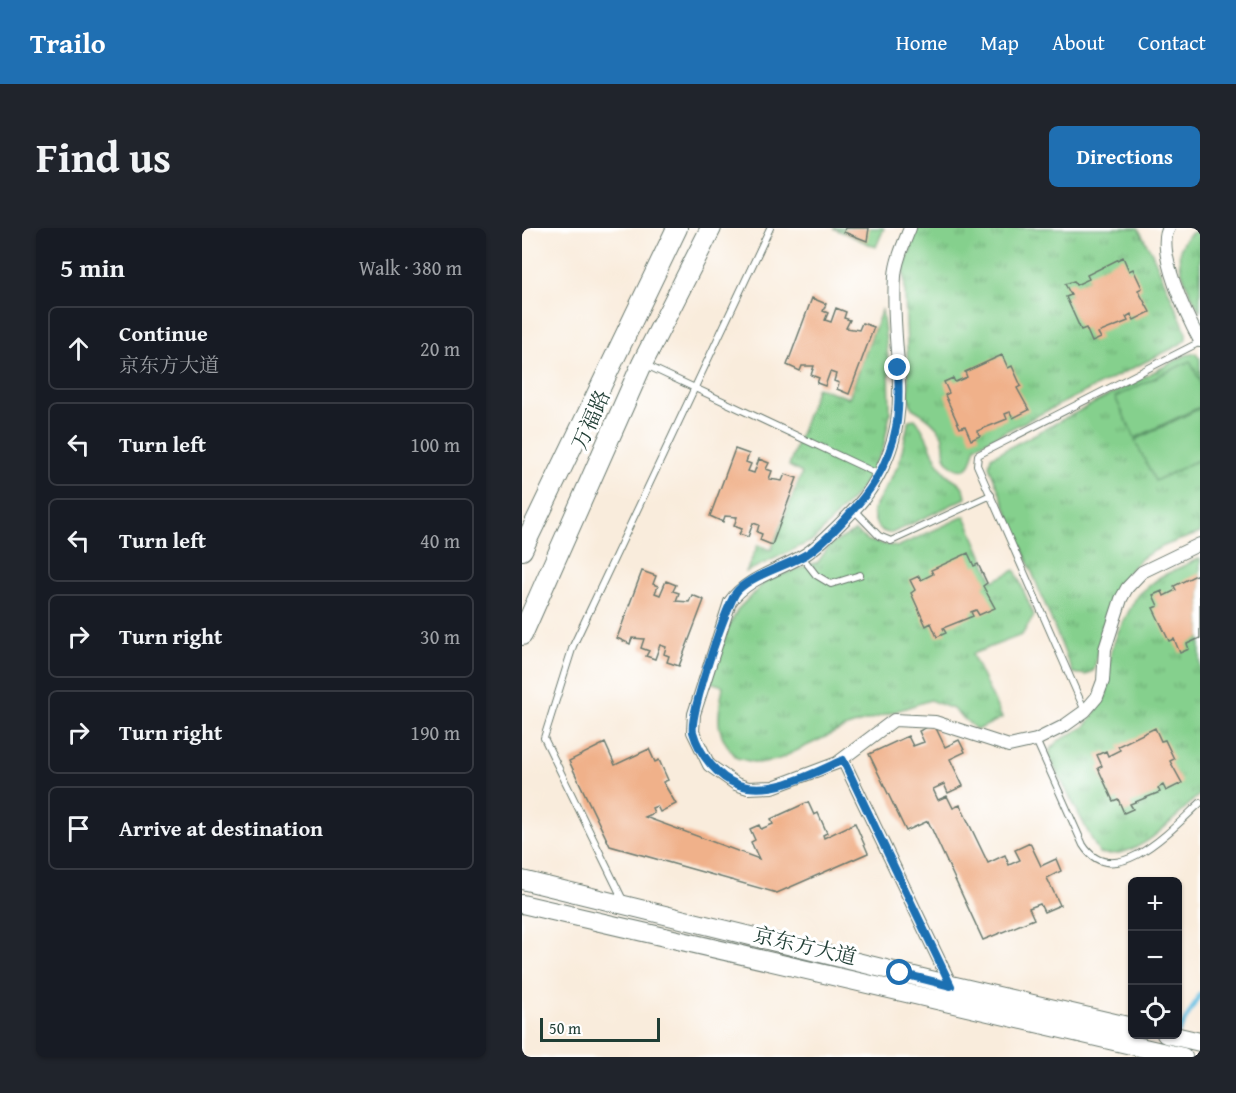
<!DOCTYPE html>
<meta charset="utf-8">
<style>
body{margin:0;font-family:"Gentium Book Plus","Noto Serif SC",serif;background:#20242c;color:#f1f3f6}
.controls{position:absolute;right:18px;bottom:18px;display:grid;overflow:hidden;border-radius:9px;box-shadow:0 2px 4px #0004}
.controls button{width:54px;height:54px;display:grid;place-items:center;padding:0;border:0;border-bottom:2px solid #363941;background:#171b24;color:#f1f3f6;font:30px sans-serif}
.scale{position:absolute;left:18px;bottom:15px;width:120px;box-sizing:border-box;padding-left:6px;border:3px solid #1f3d34;border-top:0;font-size:16px;line-height:21px;white-space:nowrap;color:#1f3d34;-webkit-text-stroke:4px #fff;paint-order:stroke}
.stop{position:absolute;width:18px;height:18px;margin:-14px;border:4px solid #1f6fb2;border-radius:50%;background:#fff}
.stop.end{background:#1f6fb2;border-color:#fff;box-shadow:0 2px 6px #0008}
.list{margin:0;padding:0;list-style:none}
h2{display:flex;justify-content:space-between;align-items:center;height:78px;margin:0;padding:0 24px;font-size:26px}
h2 small{font-size:20px;font-weight:400;color:#9ea1a6}
.list li{display:grid;grid-template-columns:39px 1fr auto;gap:18px;align-items:center;box-sizing:border-box;height:84px;margin:0 12px 12px;padding:0 12px;border:2px solid #363941;border-radius:9px}
.list b{display:block;font-size:22px;white-space:nowrap}
.list p{margin:0;font-size:20px;white-space:nowrap;color:#9ea1a6}
.list em{font-size:20px;font-style:normal;color:#9ea1a6}
.icon{flex:none;width:33px;height:33px;fill:none;stroke:currentColor;stroke-width:2;stroke-linecap:round;stroke-linejoin:round}
.map{position:relative;flex:none;width:678px;height:829px;overflow:hidden;border-radius:9px}
header{display:flex;align-items:center;gap:36px;box-sizing:border-box;height:84px;padding:0 30px;background:#1f6fb2;color:#fff}
header strong{font-size:28px}
nav{display:flex;gap:33px;margin-inline-start:auto;font-size:21px}
.intro{display:flex;align-items:center;justify-content:space-between;box-sizing:border-box;height:144px;padding:0 36px}
h1{margin:0;font-size:42px}
.button{padding:15px 27px;border-radius:9px;background:#1f6fb2;color:#fff;font-size:21px;font-weight:700}
main{display:flex;gap:36px;padding:0 36px}
aside{flex:1;background:#171b24;border-radius:9px;box-shadow:0 2px 4px #0004}
.map>svg:first-child{display:block}
.grass{fill:url(#grass-tufts);stroke:#528660;stroke-width:1.5}
.garden{fill:#85d08d;stroke:#528660;stroke-width:1.5}
.lines{fill:none;stroke-linecap:round;stroke-linejoin:round}
.stream{stroke:#62bde0;stroke-width:4.5}
.building{fill:#f0b18a}
.lane-casing{stroke:#6b7a6f;stroke-width:8}
.street-casing{stroke:#6b7a6f;stroke-width:14}
.secondary-casing{stroke:#6b7a6f;stroke-width:20}
.primary-casing{stroke:#6b7a6f;stroke-width:22}
.lane{stroke:#fff;stroke-width:6}
.street{stroke:#fff;stroke-width:12}
.secondary{stroke:#fff;stroke-width:18}
.primary{stroke:#fff;stroke-width:20}
.route{stroke:#1f6fb2;stroke-width:8}
.labels{text-anchor:middle;stroke-width:6;stroke-linejoin:round;paint-order:stroke}
.street-label{font-size:21px;fill:#1f3d34;stroke:#fff}
</style>
<header>
<strong>Trailo</strong>
<nav><a>Home</a><a>Map</a><a>About</a><a>Contact</a></nav>
</header>
<div class="intro"><h1>Find us</h1><a class="button">Directions</a></div>
<main>
<aside>
<h2>5 min<small>Walk · 380 m</small></h2>
<ul class="list">
<li><svg class="icon" aria-label="ahead" viewBox="0 0 24 24"><path d="M12 20V5M6 11l6-6 6 6"/></svg><div><b>Continue</b><p>京东方大道</p></div><em>20 m</em></li>
<li><svg class="icon" aria-label="left" viewBox="0 0 24 24"><path d="M17 20v-9H6M10 6l-5 5 5 5"/></svg><div><b>Turn left</b></div><em>100 m</em></li>
<li><svg class="icon" aria-label="left" viewBox="0 0 24 24"><path d="M17 20v-9H6M10 6l-5 5 5 5"/></svg><div><b>Turn left</b></div><em>40 m</em></li>
<li><svg class="icon" aria-label="right" viewBox="0 0 24 24"><path d="M7 20v-9h11M14 6l5 5-5 5"/></svg><div><b>Turn right</b></div><em>30 m</em></li>
<li><svg class="icon" aria-label="right" viewBox="0 0 24 24"><path d="M7 20v-9h11M14 6l5 5-5 5"/></svg><div><b>Turn right</b></div><em>190 m</em></li>
<li><svg class="icon" aria-label="arrive" viewBox="0 0 24 24"><path d="M6 21V4h12l-3 4 3 4H6"/></svg><div><b>Arrive at destination</b></div></li>
</ul>
</aside>
<div class="map">
<svg width="678" height="829" viewBox="0 0 678 829">
<defs>
<pattern id="grass-tufts" width="24" height="20" patternUnits="userSpaceOnUse" patternTransform="scale(1.5)"><rect width="24" height="20" fill="#85d08d"/><path d="M3 7l-1-3M5 7V3M7 7l1-3M15 17l-1-3M17 17v-4M19 17l1-3" fill="none" stroke="#6caa74"/></pattern>
</defs>
<rect width="100%" height="100%" fill="#fff"/>
<filter id="ink" filterUnits="userSpaceOnUse"><feTurbulence type="fractalNoise" baseFrequency=".0167" numOctaves="2"/><feDisplacementMap in="SourceGraphic" scale="12" xChannelSelector="R" yChannelSelector="G"/><feConvolveMatrix kernelMatrix="1 2 1 2 8 2 1 2 1" color-interpolation-filters="sRGB"/></filter>
<filter id="wash" filterUnits="userSpaceOnUse"><feTurbulence type="fractalNoise" baseFrequency=".008" numOctaves="4" result="noise"/><feDisplacementMap in="SourceGraphic" scale="24" xChannelSelector="R" yChannelSelector="G"/><feGaussianBlur stdDeviation="1.35" result="paint"/><feColorMatrix in="noise" values="0 0 0 0 0 0 0 0 0 0 0 0 0 0 0 0 0 1.4 0 .05"/><feComposite in="paint" operator="in"/></filter>
<g filter="url(#wash)">
<rect width="100%" height="100%" fill="#f9ecdc"/>
<path class="grass" d="M311 0H362L354 19Z
M395 0H616L630 25 664 103V111L657 117 454 218C452 223 451 232 448 236 440 248 427 238 423 228 421 220 423 211 419 205 413 194 401 186 390 180L387 171 382 40Z
M678 1V84C665 58 639 16 678 1Z
M360 81 367 138 368 186 361 222 339 261 292 312 224 344 236 317 249 322 280 245 267 238 295 159 327 170Z
M674 125 678 131V305C659 312 635 318 618 332 586 360 581 402 572 442L564 447 551 445 467 238 469 229 664 127Z
M393 191C406 205 409 226 421 242 430 255 441 249 444 270L370 305C355 305 352 294 351 282L377 236 387 192Z
M443 288 471 353 493 342 512 388 500 407 450 426 480 490 455 502 431 481 408 472 322 500 255 532 235 535 215 530C191 503 196 491 201 458L188 454 205 402 216 381 245 352 296 334 308 317 333 303 347 313 375 319Z
M678 330V566C651 590 618 633 577 625L527 529 528 522 536 513 564 498 584 467 589 424 596 404 615 368 638 349Z"/>
<path class="garden" d="M668 133 678 154V179L613 210 593 169Z
M678 180V231L633 253 613 212Z"/>
<g class="lines">
<path class="stream" d="M656 805 678 766"/>
</g>
<g id="blocks">
<path class="building" d="M323 0H347L345 13 322 4Z
M601 29 607 43 611 41 620 60 616 62 628 84 612 92 609 86 604 89 606 93 576 105 579 110 570 114 564 100 559 102 544 69 549 67 543 56 552 53 554 57 567 51 565 47Z
M290 70 304 76 301 83 306 85 303 92 309 94 314 80 324 84 322 90 328 92 324 100 337 102 340 95 352 99 327 166 315 161 317 155 312 153 314 146 308 144 303 158 295 155 297 150 289 147 292 138H280L278 143 265 137Z
M480 127 486 140 490 138 499 158 495 160 507 182 491 190 488 184 483 186 485 191 455 203 458 208 449 212 443 198 438 200 423 167 427 165 422 154 431 150 433 154 445 149 443 144Z
M213 221 227 226 224 234 229 236 226 243 232 245 237 231 247 235 244 241 250 243 247 251 260 253 263 246 275 250 250 317 238 312 240 306 235 304 237 297 231 295 226 309 217 306 220 301 212 298 215 289 203 288 201 294 188 288Z
M446 325 452 338 456 336 465 355 461 358 473 380 457 387 454 382 449 384 451 388 421 400 424 405 415 409 409 395 404 398 389 365 393 362 388 352 397 348 399 352 411 346 409 342Z
M120 343 134 348 131 356 136 358 133 365 138 367 144 353 154 357 151 363 157 365 154 373 167 374 170 367 182 372 157 438 145 434 147 428 142 426 144 419 138 417 133 431 124 428 127 423 119 420 122 411 110 410 108 416 95 410Z
M678 345V410L665 416 667 421 658 425 652 411 647 413 631 380 636 378 631 367 640 363 642 368 654 362 652 358Z
M412 496 423 519 437 512 443 524 428 531 441 558 426 565 422 556 411 561 416 572 425 568 431 580 438 577 466 635 483 627 487 637 498 632 493 622 508 615 519 638 534 631 539 643 525 650 538 677 522 684 518 676 507 680 512 691 461 712 406 593 384 603 347 526 386 508 391 518 402 514 397 503Z
M633 500 639 513 643 512 652 531 648 533 660 555 644 563 641 557 636 560 638 564 608 576 611 581 602 585 596 571 591 573 576 540 580 538 575 527 584 523 586 528 598 522 596 518Z
M83 515 93 537 127 521 133 534 137 532 146 552 141 554 154 576 138 584 135 578 130 580 132 585 123 589 237 631 229 614 233 612 228 601 237 597 239 601 251 596 249 591 286 574 292 587 296 585 305 605 301 607 302 610 333 595 346 625 255 665 88 618 47 533Z"/>
</g>
</g>
<g filter="url(#ink)">
<use href="#blocks" fill-opacity="0" stroke="#6b7a6f" stroke-width="1.5"/>
<g class="lines">
<defs>
<path id="lane" d="M124 137 356 246
M331 281 357 308 369 313 469 267
M280 329 294 347 309 356 338 347
M563 483 455 237 456 227 678 114
M514 512 561 617C592 666 653 598 678 575
M101 672 22 510 51 418 248 0"/>
<path id="street" d="M388 0C382 15 374 32 373 48 367 134 400 189 343 269 334 281 297 318 284 326 259 342 225 349 208 374L172 486 171 504 187 537 214 556 226 560 251 559 315 535 372 492 413 494 487 518 514 512 542 498 563 483 575 469 581 453 583 421 599 371 605 360 620 344 678 316
M647 0C633 22 666 91 678 113
M321 532 429 757"/>
<path id="secondary" d="M0 652 429 757 610 799
M0 676 661 829
M644 806 678 814"/>
<path id="primary" d="M0 322 155 0
M0 407 120 136 189 0"/>
</defs>
<use href="#lane" class="lane-casing"/>
<use href="#street" class="street-casing"/>
<use href="#secondary" class="secondary-casing"/>
<use href="#primary" class="primary-casing"/>
<use href="#lane" class="lane"/>
<use href="#street" class="street"/>
<use href="#secondary" class="secondary"/>
<use href="#primary" class="primary"/>
</g>
</g>
<g class="lines" filter="url(#ink)">
<path class="route" d="M376 140C378 185 377 213 353 253 341 273 305 313 285 326 265 338 232 346 216 362 204 375 167 488 171 504 177 526 196 550 217 557 250 568 292 545 321 532L429 758 378 745"/>
</g>
<g class="labels">
<g class="street-label">
<text transform="translate(69 192) rotate(-66)" y="7">万福路</text>
<text transform="translate(283 718) rotate(13)" y="7">京东方大道</text>
</g>
</g>
</svg>
<div class="controls">
<button>+</button>
<button>−</button>
<button><svg class="icon" aria-label="locate" viewBox="0 0 24 24"><circle cx="12" cy="12" r="6"/><path d="M12 2v4M12 18v4M2 12h4M18 12h4"/></svg></button>
</div>
<div class="scale">50 m</div>
<div class="stop" style="left:378px;top:745px"></div>
<div class="stop end" style="left:376px;top:140px"></div>
</div>
</main>
